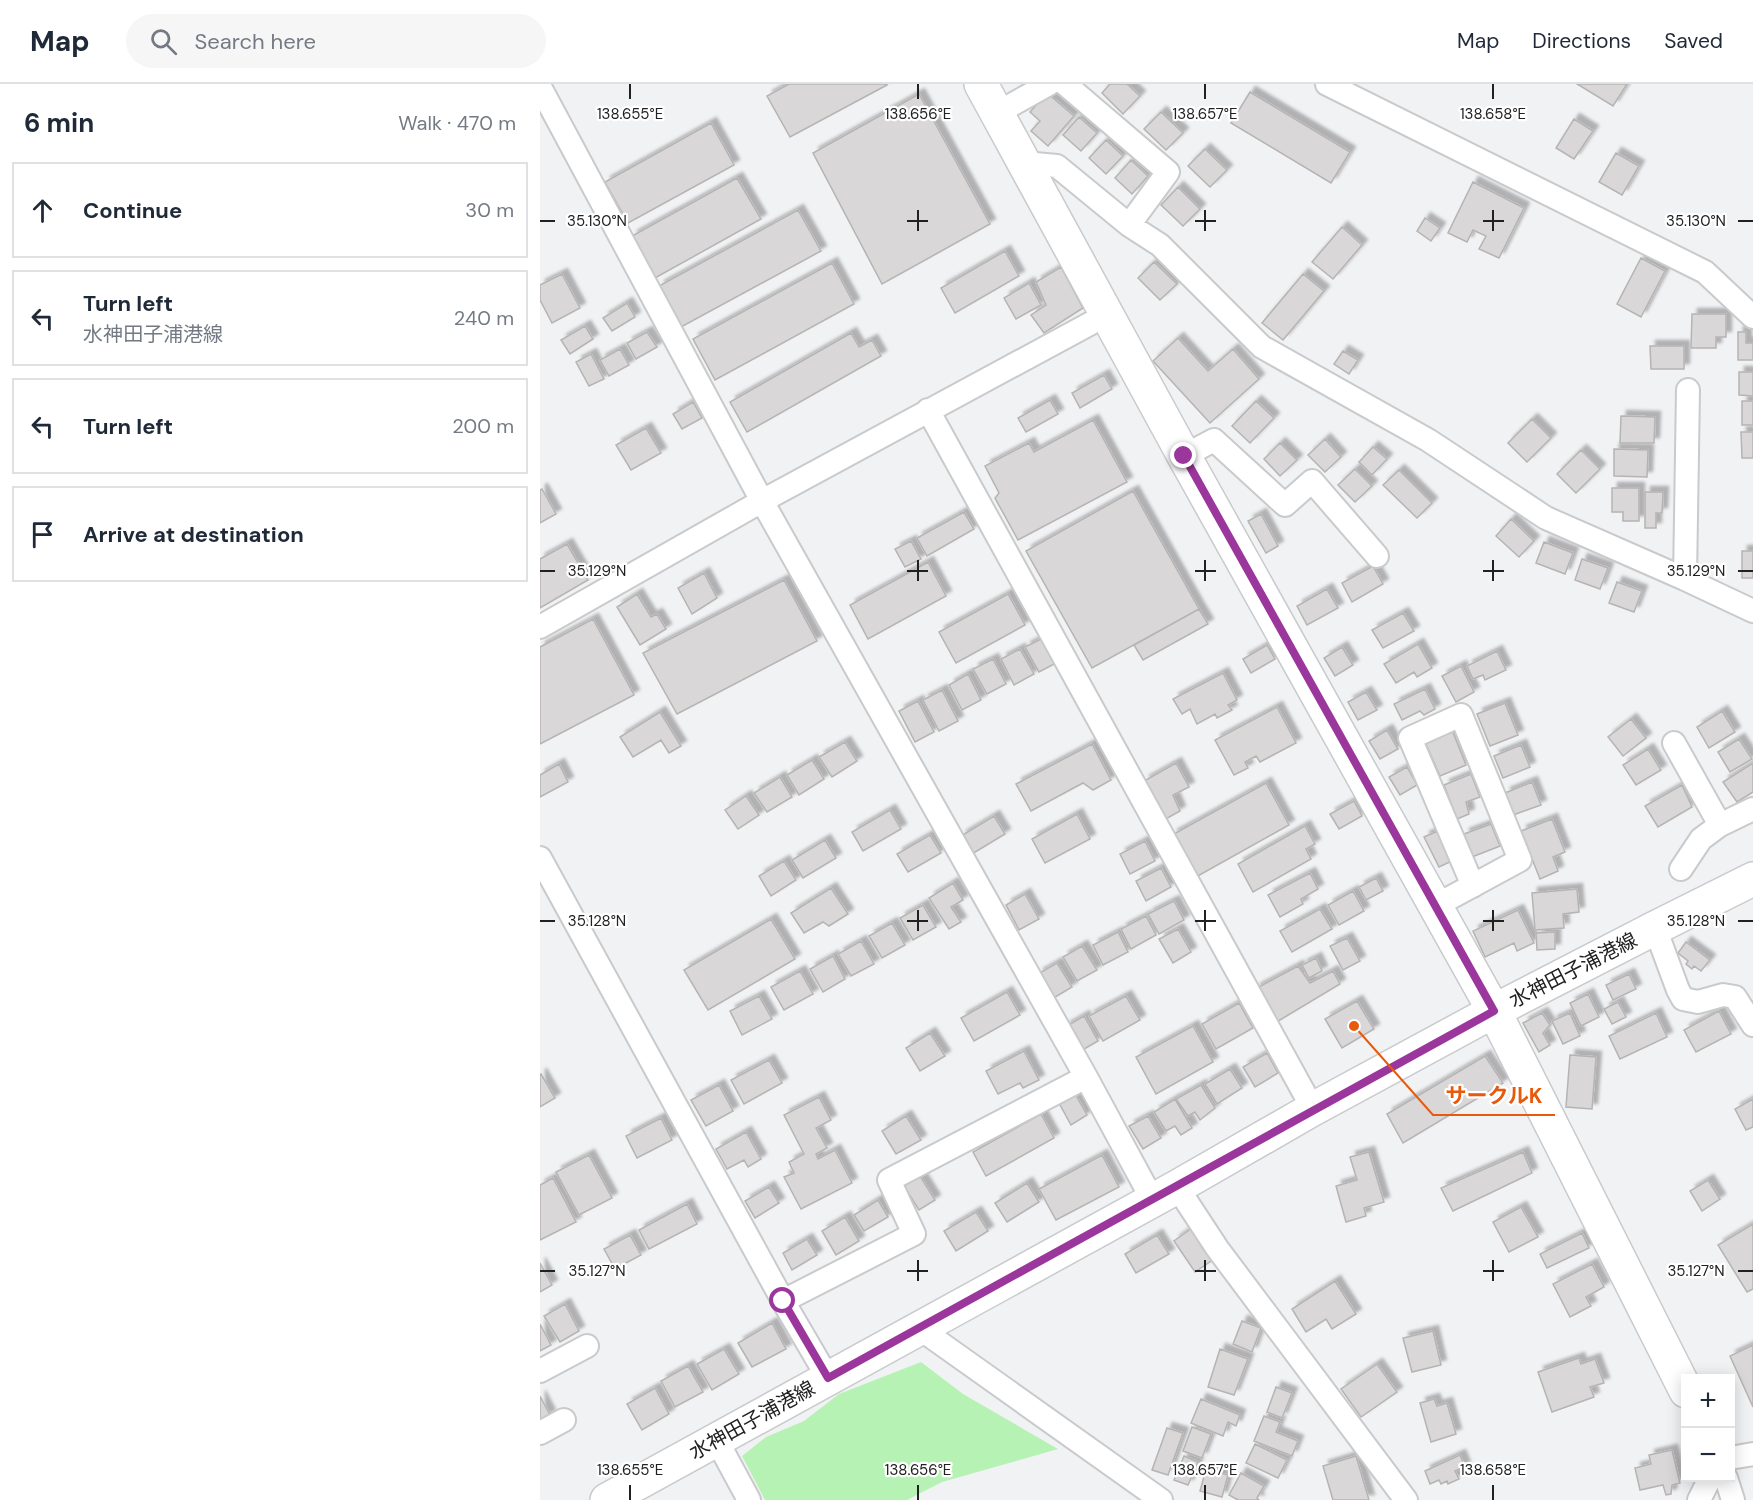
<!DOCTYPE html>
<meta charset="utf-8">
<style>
body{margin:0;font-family:"DM Sans","Noto Sans JP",sans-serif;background:#f6f6f7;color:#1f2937}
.controls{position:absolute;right:18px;bottom:18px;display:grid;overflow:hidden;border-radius:0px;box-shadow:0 3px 15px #0003}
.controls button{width:54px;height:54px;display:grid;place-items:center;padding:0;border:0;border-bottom:2px solid #e0e1e3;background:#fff;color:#1f2937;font:30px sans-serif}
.stop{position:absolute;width:18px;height:18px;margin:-14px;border:4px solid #9b379c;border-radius:50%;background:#fff}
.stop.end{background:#9b379c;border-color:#fff;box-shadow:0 2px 6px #0008}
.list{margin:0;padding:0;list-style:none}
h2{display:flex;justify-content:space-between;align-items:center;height:78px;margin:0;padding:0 24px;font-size:26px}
h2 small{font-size:20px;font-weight:400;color:#747a83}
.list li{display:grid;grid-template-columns:39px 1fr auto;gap:18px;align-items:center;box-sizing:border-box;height:96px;margin:0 12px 12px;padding:0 12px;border:2px solid #e0e1e3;border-radius:0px}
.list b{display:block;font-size:22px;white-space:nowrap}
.list p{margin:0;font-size:20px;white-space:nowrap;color:#747a83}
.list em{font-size:20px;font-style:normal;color:#747a83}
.icon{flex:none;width:33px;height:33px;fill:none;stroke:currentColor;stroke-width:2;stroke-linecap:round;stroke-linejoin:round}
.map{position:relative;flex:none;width:1213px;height:1416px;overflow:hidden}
header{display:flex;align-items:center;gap:36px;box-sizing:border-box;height:84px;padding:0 30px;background:#fff;border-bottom:2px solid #e0e1e3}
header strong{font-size:28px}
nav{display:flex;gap:33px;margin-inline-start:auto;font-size:21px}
.search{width:420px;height:54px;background:#f6f6f7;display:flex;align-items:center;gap:15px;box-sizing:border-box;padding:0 21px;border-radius:33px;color:#747a83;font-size:22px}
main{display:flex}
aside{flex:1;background:#fff}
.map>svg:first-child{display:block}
.green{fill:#b7f2b5}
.building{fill:#d9d7d7;stroke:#b6b4b3;stroke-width:1.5;filter:url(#shadow)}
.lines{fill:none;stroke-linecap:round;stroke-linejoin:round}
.street-casing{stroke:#c9cacc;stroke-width:26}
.secondary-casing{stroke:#c9cacc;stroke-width:36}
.street{stroke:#fff;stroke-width:22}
.secondary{stroke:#fff;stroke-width:33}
.route{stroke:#9b379c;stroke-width:8}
.ticks{fill:none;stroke:#212122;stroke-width:2}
.labels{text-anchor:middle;stroke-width:4.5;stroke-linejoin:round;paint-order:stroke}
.street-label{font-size:20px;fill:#212122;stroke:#fff}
.ticks-label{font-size:15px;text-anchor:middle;fill:#212122;stroke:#fff;stroke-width:4.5;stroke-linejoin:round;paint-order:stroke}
.leader{fill:none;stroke:#e8590c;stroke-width:2}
.callout-dot{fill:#e8590c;stroke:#fff;stroke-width:2}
.callout-label{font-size:21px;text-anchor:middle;font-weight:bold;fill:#e8590c;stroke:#fff;stroke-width:4.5;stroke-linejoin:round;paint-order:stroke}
</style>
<header>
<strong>Map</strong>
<div class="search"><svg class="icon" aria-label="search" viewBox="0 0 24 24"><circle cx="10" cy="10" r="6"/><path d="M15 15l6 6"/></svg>Search here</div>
<nav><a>Map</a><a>Directions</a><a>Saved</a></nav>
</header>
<main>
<aside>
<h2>6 min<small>Walk · 470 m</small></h2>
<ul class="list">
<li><svg class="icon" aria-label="ahead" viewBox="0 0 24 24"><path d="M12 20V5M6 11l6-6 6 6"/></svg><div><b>Continue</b></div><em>30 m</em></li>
<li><svg class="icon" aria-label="left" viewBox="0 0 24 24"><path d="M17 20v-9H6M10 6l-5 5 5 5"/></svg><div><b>Turn left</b><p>水神田子浦港線</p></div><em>240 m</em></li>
<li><svg class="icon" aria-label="left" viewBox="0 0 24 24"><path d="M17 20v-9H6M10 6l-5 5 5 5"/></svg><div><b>Turn left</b></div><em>200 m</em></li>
<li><svg class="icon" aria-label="arrive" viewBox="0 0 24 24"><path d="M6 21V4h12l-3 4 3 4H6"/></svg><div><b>Arrive at destination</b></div></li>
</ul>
</aside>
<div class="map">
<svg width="1213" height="1416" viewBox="0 0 1213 1416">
<defs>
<filter id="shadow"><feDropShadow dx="5.5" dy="-5.5" stdDeviation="1.5" flood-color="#0004"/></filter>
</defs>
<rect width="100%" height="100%" fill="#f1f2f4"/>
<path class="green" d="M381 1278 423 1310 518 1365 402 1398 367 1416H225L202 1372 226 1353 264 1337 299 1310Z"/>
<path class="building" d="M249 0H347V1L250 53 227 12Z
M570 0H587L600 12 583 30 562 9Z
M1037 0H1087L1073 22Z
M710 8 810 68 791 99 691 39Z
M507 9 534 32 508 62 491 47 500 37 490 28Z
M379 10 450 140 342 200 273 69Z
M621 28 643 49 626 66 604 45Z
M539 33 557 49 541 67 523 51Z
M1034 35 1053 47 1034 75 1016 64Z
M171 39 194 81 88 139 65 98Z
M566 56 583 72 566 90 549 74Z
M665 65 687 86 670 103 648 82Z
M1076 69 1099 82 1082 111 1059 98Z
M591 76 608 92 592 110 575 94Z
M197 94 221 135 115 194 92 152Z
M933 98 984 124 959 174 939 165 946 152 933 146 927 158 908 149Z
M638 103 660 125 643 142 621 121Z
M258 126 281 167 141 243 119 202Z
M885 134 900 144 891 157 877 147Z
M802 143 822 161 793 195 772 178Z
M465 167 479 192 415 229 401 204Z
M1101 174 1125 187 1101 233 1077 220Z
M614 178 637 200 620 216 598 194Z
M292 179 314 220 175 296 153 255Z
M521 183 543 224 504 249 491 231 506 221 496 198Z
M22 190 40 224 12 239 0 216V201Z
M763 190 784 207 743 256 722 239Z
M489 199 501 221 476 235 464 214Z
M87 219 95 233 72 247 63 234Z
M1152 230H1186V253H1176V264H1151Z
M45 242 53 255 30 270 21 256Z
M107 248 117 263 96 275 87 259Z
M1198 248H1206V259H1213V276H1198Z
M311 249 319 263 332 256 341 272 207 348 190 318Z
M638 254 668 287 693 265 719 295 670 339 613 277Z
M1110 262H1144V285H1111Z
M80 265 89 281 69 292 60 276Z
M803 267 818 276 809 290 794 280Z
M51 270 64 295 49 302 36 278Z
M1199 288H1213V312L1199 311Z
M564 291 572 305 540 324 532 309Z
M510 316 518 330 486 348 478 334Z
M716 317 734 334 710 359 692 342Z
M1202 317H1213V341H1202Z
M153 318 162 334 142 345 133 330Z
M1081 332 1115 333 1114 359H1080Z
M992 335 1011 354 987 378 968 359Z
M553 336 587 398 478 456 455 414 459 409 445 382 489 359 494 368Z
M106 344 121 369 91 386 76 361Z
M1201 348H1213V374H1202Z
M785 355 801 373 785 388 768 371Z
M740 359 757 376 740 392 724 375Z
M833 363 847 375 832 391 819 378Z
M1074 365 1108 366 1107 393 1074 392Z
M1041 366 1060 385 1036 409 1017 390Z
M815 385 832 402 815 418 798 401Z
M859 386 892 419 877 434 843 401Z
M1072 404H1099V437H1083V428H1072Z
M2 405 16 430 0 439V406Z
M593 407 659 525 552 584 486 467Z
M1105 408H1123L1122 429H1116V444H1105Z
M424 428 434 445 387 472 377 454Z
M721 430 738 462 726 469 708 437Z
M971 435 994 457 979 473 956 452Z
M371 457 381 475 365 483 355 465Z
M1004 458 1033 469 1025 490 996 479Z
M27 460 48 496 0 524V475Z
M1202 467H1213V494H1202Z
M1042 475 1068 484 1060 505 1035 496Z
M388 478 406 512 328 555 310 521Z
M833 482 843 500 812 518 802 499Z
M164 489 177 514 152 530 138 504Z
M244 496 277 557 137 630 103 569Z
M1077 498 1102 507 1094 528 1069 519Z
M787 505 798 524 767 541 757 522Z
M97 510 111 533 117 530 126 545 100 561 77 523Z
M468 510 485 541 416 579 399 548Z
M659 525 668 540 603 576 594 561Z
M863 529 874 547 843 564 832 546Z
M53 535 94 611 0 660V563Z
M505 553 518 578 499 588 485 563Z
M878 560 892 584 877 593 874 588 856 599 844 580Z
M727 561 735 575 711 589 703 575Z
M802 563 813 581 795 592 784 574Z
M480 565 494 590 474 601 461 575Z
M957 567 966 586 945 596 943 591 933 595 927 582Z
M453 575 466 600 447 610 433 585Z
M921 582 934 608 916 618 902 592Z
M683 589 697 616 688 621 692 626 677 634 675 630 657 640 650 625 642 630 633 615Z
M428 590 441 616 422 626 409 601Z
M885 605 895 625 884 631 880 627 862 636 854 620Z
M402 606 418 637 399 647 383 616Z
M826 608 837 626 818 636 808 618Z
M378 617 394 648 375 658 359 627Z
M965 619 978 651 950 662 937 630Z
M737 623 756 659 720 678 716 672 705 678 708 684 694 691 675 656Z
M1182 627 1195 648 1169 664 1157 643Z
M120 628 141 662 129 669 121 656 93 673 80 653Z
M1091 635 1106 654 1083 672 1068 653Z
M847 646 858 665 840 675 829 657Z
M912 646 926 681 900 692 885 658Z
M1199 655 1212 675 1190 688 1178 668Z
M305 658 317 677 292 693 279 673Z
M552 660 571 696 553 706 543 699 491 727 476 700Z
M981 661 990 683 963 694 954 672Z
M1108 665 1121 686 1096 701 1083 681Z
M272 676 284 695 259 711 247 691Z
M636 679 649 703 633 711 640 727 624 736 604 697Z
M1213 679V708L1197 718 1183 698Z
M19 680 28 698 0 713V691Z
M867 683 877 701 860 711 849 693Z
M931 690 940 713 926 718 929 730 917 735 904 701Z
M240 693 252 713 227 728 214 709Z
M992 698 1001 721 973 731 965 709Z
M726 699 749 741 656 793 632 751Z
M1142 701 1152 723 1118 743 1105 722Z
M206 712 219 731 198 745 185 726Z
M814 717 822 732 799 745 790 730Z
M350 726 361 745 323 767 312 748Z
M537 730 550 755 505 779 492 755Z
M454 732 465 750 432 770 421 752Z
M1012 735 1025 768 1013 773 1018 787 1000 795 981 747Z
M951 740 960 762 932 773 924 750Z
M765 742 775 760 766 765 771 775 713 808 698 780Z
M898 747 912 777 899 783 884 753Z
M390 751 401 769 368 788 357 770Z
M285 756 296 774 263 794 252 776Z
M605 757 615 777 590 790 580 770Z
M244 777 256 796 231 812 219 792Z
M621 784 631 803 606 817 596 797Z
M770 789 778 805 761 815 763 820 740 833 728 811Z
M836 794 843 807 826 816 819 803Z
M413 799 423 816 411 823 421 838 409 845 389 814Z
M291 804 308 830 289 842 283 838 264 849 251 829Z
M1037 805 1039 828 1023 830 1024 844 995 846 992 809Z
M813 807 824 827 799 841 788 821Z
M485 810 499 835 479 846 466 821Z
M634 817 644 836 619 850 608 830Z
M383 821 396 843 373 856 360 834Z
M780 825 792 845 752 868 740 847Z
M978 826 994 859 977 867 974 859 945 873 933 847Z
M606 832 616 851 591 865 581 845Z
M231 835 255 875 168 926 144 886Z
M352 839 365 861 342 874 329 852Z
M638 845 651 868 633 879 619 855Z
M578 848 588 868 563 881 553 861Z
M1015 848V865L997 866 996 849Z
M807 854 820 877 803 886 790 862Z
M321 857 334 880 311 892 298 870Z
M1146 858 1170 876 1161 887 1154 882 1152 885 1146 880 1148 877 1138 869Z
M542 862 557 886 537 897 523 873Z
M293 872 305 895 283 908 270 885Z
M776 874 782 887 769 894 762 881Z
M517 879 532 903 512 915 498 890Z
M758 882 770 899 793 887 800 900 735 939 715 905Z
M260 887 273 910 244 926 231 903Z
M1089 890 1096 905 1073 916 1066 901Z
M467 908 480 931 434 957 421 934Z
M1048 910 1059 933 1041 942 1030 919Z
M219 912 232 935 202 951 190 927Z
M586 912 600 936 563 957 549 932Z
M817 917 834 945 802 964 785 935Z
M1078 918 1086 933 1072 940 1064 925Z
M699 919 713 944 676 965 662 940Z
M1179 927 1191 950 1156 968 1144 946Z
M1002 929 1010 941 1003 949 1010 961 999 968 983 939Z
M1030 929 1040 952 1023 960 1012 937Z
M1116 929 1127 953 1080 975 1069 952Z
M544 932 558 957 539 968 525 943Z
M653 942 673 978 616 1010 596 973Z
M390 949 405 972 380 987 366 964Z
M484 967 499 996 483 1004 480 999 458 1010 446 987Z
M727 969 738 989 715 1003 703 983Z
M1030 971 1056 973 1052 1025 1026 1023Z
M945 972 963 999 863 1059 847 1030Z
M229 976 242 999 204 1020 191 996Z
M690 985 702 1004 677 1020 665 1000Z
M1 990 15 1014 0 1023V991Z
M179 1001 193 1027 166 1042 151 1016Z
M661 1001 675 1024 660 1036 655 1028 648 1032 636 1015Z
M535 1010 547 1031 531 1041 519 1019Z
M279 1013 291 1036 276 1044 287 1064 276 1070 278 1075 295 1066 312 1099 261 1125 244 1093 254 1089 249 1078 264 1070 244 1031Z
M635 1015 652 1044 641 1051 635 1042 626 1047 614 1028Z
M1213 1015V1043L1206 1046 1195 1025Z
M501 1030 514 1054 446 1092 433 1068Z
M366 1032 381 1056 356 1070 342 1047Z
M608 1032 621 1054 603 1065 589 1042Z
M121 1034 132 1056 97 1074 86 1052Z
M206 1048 221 1075 208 1083 204 1076 187 1085 176 1065Z
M829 1068 844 1118 824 1124 826 1132 806 1138 796 1102 817 1096 810 1073Z
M983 1068 992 1089 913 1127 901 1104Z
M49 1071 72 1114 39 1131 16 1088Z
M562 1071 579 1103 516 1136 499 1105Z
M380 1092 395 1116 379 1126 364 1102Z
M13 1094 36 1138 0 1156V1101Z
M1168 1096 1180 1115 1162 1127 1150 1107Z
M487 1099 499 1118 467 1138 455 1119Z
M229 1103 239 1119 215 1134 205 1117Z
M338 1116 348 1133 324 1147 314 1131Z
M147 1120 157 1140 109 1165 99 1146Z
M981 1123 998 1153 969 1168 953 1138Z
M436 1128 448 1147 416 1167 404 1147Z
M305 1133 319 1157 296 1171 282 1147Z
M1213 1140V1205L1207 1208 1178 1161Z
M652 1144 674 1175 655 1188 634 1157Z
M1042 1149 1049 1164 1007 1184 1000 1170Z
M90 1151 101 1171 75 1185 64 1165Z
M617 1151 629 1170 596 1189 585 1170Z
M267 1155 277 1171 252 1186 243 1169Z
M0 1179 12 1201 0 1208Z
M1052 1180 1064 1203 1046 1213 1051 1222 1030 1233 1013 1200Z
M795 1197 816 1230 792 1245 786 1235 766 1248 752 1225Z
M25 1220 39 1247 20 1258 4 1232Z
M702 1237 721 1244 712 1268 693 1260Z
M232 1239 246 1265 212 1283 198 1259Z
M0 1240 11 1261 0 1267Z
M893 1247 901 1281 872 1288 863 1254Z
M1213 1261V1323L1190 1272Z
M184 1265 199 1290 172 1306 157 1280Z
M680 1265 708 1275 694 1311 668 1303Z
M1039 1274 1041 1280 1055 1275 1064 1299 1050 1303 1054 1313 1012 1328 998 1288Z
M837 1280 857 1308 821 1333 801 1305Z
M148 1282 163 1308 135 1323 121 1297Z
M736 1303 752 1309 742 1334 727 1328Z
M115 1304 129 1330 102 1346 87 1320Z
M0 1312 10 1331 0 1337Z
M661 1315 700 1331 696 1342 688 1338 683 1352 651 1339Z
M894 1315 897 1322 907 1319 916 1350 891 1358 880 1319Z
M724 1332 740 1338 736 1348 758 1357 752 1372 714 1357Z
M652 1343 671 1350 662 1374 643 1367Z
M627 1344 643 1349 628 1391 612 1386Z
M715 1360 747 1376 738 1394 706 1379Z
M1132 1366 1140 1399 1132 1401 1131 1410 1126 1411 1123 1401 1100 1406 1095 1384 1111 1380 1109 1371Z
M920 1371 925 1383 915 1387 919 1395 908 1400 907 1397 901 1400 899 1396 890 1400 885 1387Z
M644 1372 658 1378 648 1401 634 1396Z
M816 1372 829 1416H793L783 1382Z
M666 1385 688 1391 682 1413 660 1407Z
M701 1389 724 1402 717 1414 719 1416H698L689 1411Z"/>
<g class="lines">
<defs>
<path id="street" d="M525 0 628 88 589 141
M787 0 1165 188 1213 233
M0 3 222 417 546 993 612 1115
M457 29 509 0
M484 79 517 82 589 141 620 161 722 263 888 356 1006 434 1145 495 1213 527
M388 326 773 1025
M644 372 674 356 745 421 772 397 837 472
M1145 495 1148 306
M0 543 222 417 566 231
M1134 659 1180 741
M0 774 243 1217 288 1294
M1141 785 1161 755 1180 741 1213 725
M895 822 980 776 921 631 870 654 933 802
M1115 844 1138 906 1143 915 1158 918 1183 911 1195 913 1213 941
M637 1103 677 1164 866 1416
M243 1217 374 1150 349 1096 546 993
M379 1244 621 1416
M0 1287 47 1262
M0 1349 24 1336
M176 1355 209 1416
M1190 1374 1213 1370
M1186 1394 1193 1416
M1159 1416 1170 1394"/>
<path id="secondary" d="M441 0 644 372 954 927 1146 1307
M67 1416 637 1103 773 1025 954 927 1115 844 1213 795"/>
</defs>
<use href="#street" class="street-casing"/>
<use href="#secondary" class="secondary-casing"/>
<use href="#street" class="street"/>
<use href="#secondary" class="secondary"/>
</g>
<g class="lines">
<path class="route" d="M243 1217 288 1294 954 927 644 372"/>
</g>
<path class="ticks" d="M90 0V15M378 0V15M665 0V15M953 0V15M378 126V147M665 126V147M953 126V147M0 137H15M367 137H388M655 137H676M943 137H964M1198 137H1213M378 476V497M665 476V497M953 476V497M0 487H15M367 487H388M655 487H676M943 487H964M1198 487H1213M378 826V847M665 826V847M953 826V847M0 837H15M367 837H388M655 837H676M943 837H964M1198 837H1213M378 1176V1197M665 1176V1197M953 1176V1197M0 1187H15M367 1187H388M655 1187H676M943 1187H964M1198 1187H1213M90 1401V1416M378 1401V1416M665 1401V1416M953 1401V1416"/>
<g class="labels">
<g class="street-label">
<text transform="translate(1033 886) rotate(-27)" y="7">水神田子浦港線</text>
<text transform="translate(212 1336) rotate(-29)" y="7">水神田子浦港線</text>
</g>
</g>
<g class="ticks-label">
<text x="90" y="35">138.655°E</text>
<text x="378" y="35">138.656°E</text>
<text x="665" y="35">138.657°E</text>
<text x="953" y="35">138.658°E</text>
<text x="57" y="142">35.130°N</text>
<text x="1156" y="142">35.130°N</text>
<text x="57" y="492">35.129°N</text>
<text x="1156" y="492">35.129°N</text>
<text x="57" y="842">35.128°N</text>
<text x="1156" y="842">35.128°N</text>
<text x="57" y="1192">35.127°N</text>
<text x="1156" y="1192">35.127°N</text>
<text x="90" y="1391">138.655°E</text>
<text x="378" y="1391">138.656°E</text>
<text x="665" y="1391">138.657°E</text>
<text x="953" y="1391">138.658°E</text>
</g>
<path class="leader" d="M814 942L893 1031H1015"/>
<circle class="callout-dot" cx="814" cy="942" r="6"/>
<g class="callout-label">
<text x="954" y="1019">サークルK</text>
</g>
</svg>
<div class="controls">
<button>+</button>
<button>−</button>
</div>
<div class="stop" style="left:243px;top:1217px"></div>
<div class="stop end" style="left:644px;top:372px"></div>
</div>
</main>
